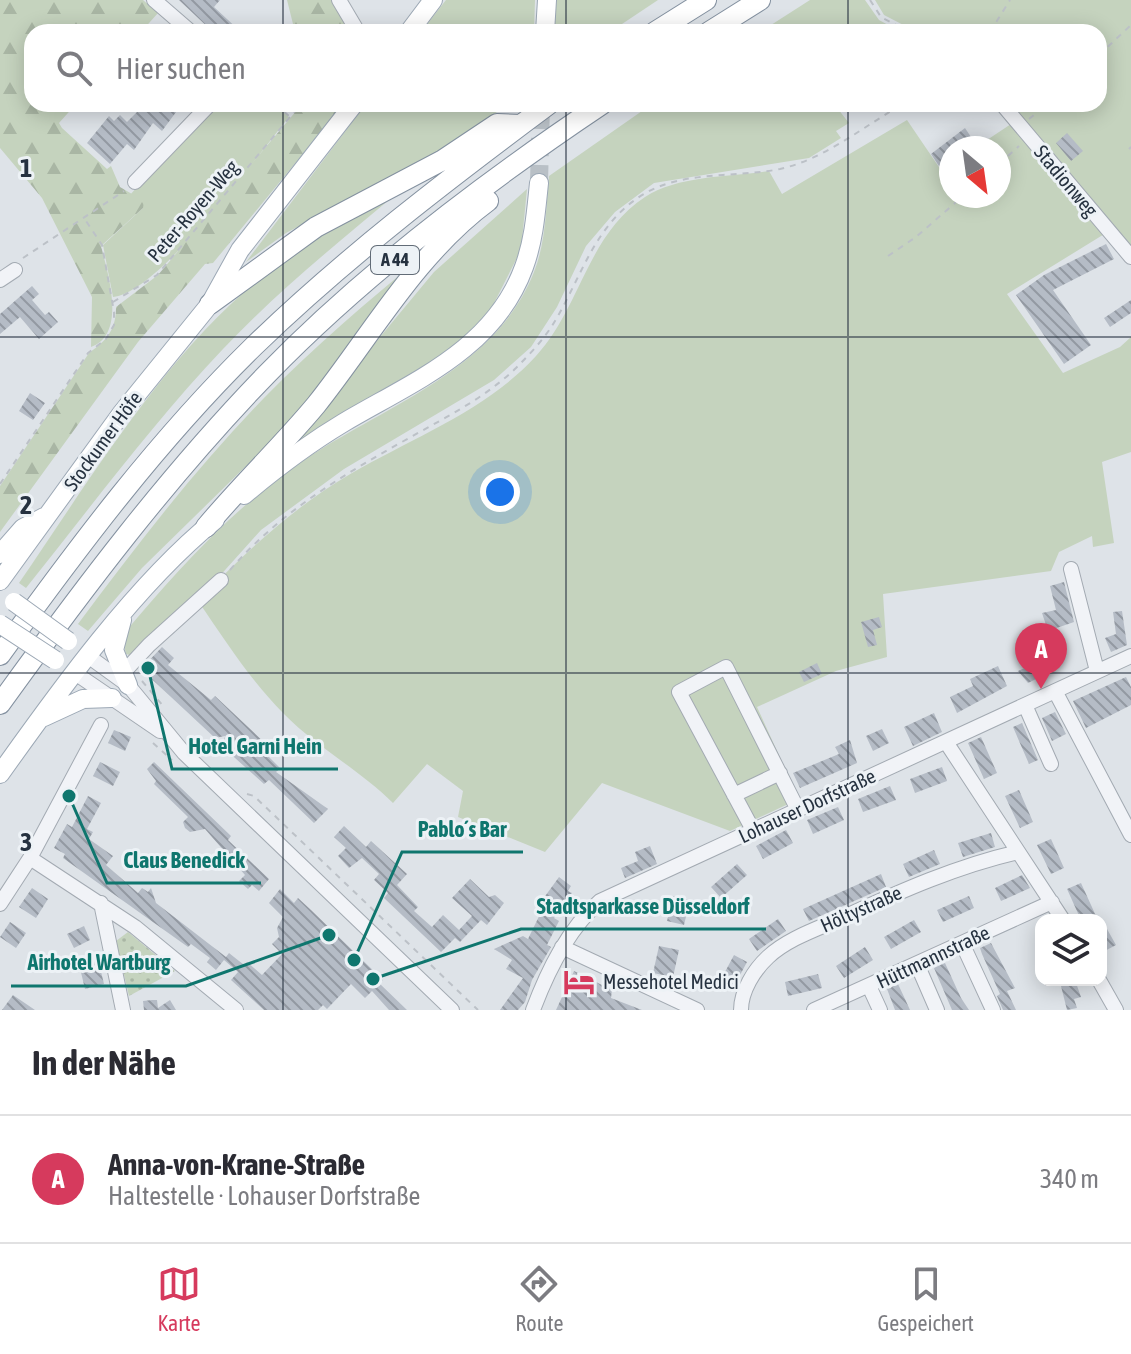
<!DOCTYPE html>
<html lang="de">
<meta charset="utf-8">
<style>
body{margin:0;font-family:"Asap Condensed",sans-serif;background:#f7f7f7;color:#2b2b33}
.controls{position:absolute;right:24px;bottom:24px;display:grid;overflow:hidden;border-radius:16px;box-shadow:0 4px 20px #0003}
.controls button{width:72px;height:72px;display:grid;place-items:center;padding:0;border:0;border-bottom:2px solid #e1e1e2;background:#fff;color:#2b2b33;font:40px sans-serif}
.compass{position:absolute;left:939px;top:136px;width:72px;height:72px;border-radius:50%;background:#fff;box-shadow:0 4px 20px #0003;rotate:151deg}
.you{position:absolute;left:500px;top:492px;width:28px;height:28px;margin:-20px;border:6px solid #fff;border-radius:50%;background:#1a73e8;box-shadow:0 0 0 12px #1a73e833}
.badge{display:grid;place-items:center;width:52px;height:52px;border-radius:50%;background:#d63a5d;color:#fff;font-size:26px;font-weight:700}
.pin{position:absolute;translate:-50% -66px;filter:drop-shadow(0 2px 4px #0008)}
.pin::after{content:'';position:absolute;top:42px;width:28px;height:24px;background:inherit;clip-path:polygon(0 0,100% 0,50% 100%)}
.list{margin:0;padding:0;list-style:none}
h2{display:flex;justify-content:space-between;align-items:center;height:104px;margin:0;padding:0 32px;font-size:34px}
h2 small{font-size:26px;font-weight:400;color:#7c7c81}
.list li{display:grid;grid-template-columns:52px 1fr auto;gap:24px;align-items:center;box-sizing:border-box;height:128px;padding:0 32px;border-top:2px solid #e1e1e2}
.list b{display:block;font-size:30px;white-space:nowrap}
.list p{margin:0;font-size:26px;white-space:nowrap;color:#7c7c81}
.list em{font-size:26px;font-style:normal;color:#7c7c81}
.icon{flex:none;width:44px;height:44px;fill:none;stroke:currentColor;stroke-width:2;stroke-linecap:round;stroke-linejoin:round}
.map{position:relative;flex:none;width:1131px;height:1010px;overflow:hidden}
.search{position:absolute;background:#fff;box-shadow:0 4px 20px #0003;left:24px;right:24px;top:24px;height:88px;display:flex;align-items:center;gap:20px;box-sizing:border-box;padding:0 28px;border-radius:24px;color:#7c7c81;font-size:30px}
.sheet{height:232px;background:#fff}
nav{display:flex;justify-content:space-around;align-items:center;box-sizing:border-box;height:112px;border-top:2px solid #e1e1e2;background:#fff;font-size:22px;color:#7c7c81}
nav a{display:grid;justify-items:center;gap:4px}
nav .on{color:#d63a5d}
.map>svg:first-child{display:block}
.green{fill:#c5d3be}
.forest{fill:url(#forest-firs)}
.park{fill:url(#park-dots)}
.building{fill:url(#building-back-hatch)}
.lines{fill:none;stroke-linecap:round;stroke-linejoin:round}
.major-tunnel{stroke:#b9c0c6;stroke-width:18;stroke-dasharray:18 9;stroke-linecap:butt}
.minor-casing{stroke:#a3aab2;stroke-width:16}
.major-casing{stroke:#9ca8b5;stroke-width:20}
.highway-casing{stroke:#8491a0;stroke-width:22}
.path{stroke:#bcc1c7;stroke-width:2;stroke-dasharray:6 6;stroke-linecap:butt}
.minor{stroke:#f1f3f7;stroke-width:14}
.major{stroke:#fff;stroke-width:18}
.highway{stroke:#fff;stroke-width:20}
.major-bridge-casing{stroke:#9ca8b5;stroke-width:20;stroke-linecap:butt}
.major-bridge{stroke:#fff;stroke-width:18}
.grid{fill:none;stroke:#263240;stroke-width:2;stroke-opacity:0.55}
.labels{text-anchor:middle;stroke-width:6;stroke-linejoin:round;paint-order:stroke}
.shield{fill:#edf2f6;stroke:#626c77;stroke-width:2}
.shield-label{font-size:18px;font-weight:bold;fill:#263240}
.street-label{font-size:20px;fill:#263240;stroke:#edf2f6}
.poi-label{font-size:20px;fill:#263240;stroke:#edf2f6;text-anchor:start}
.grid-label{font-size:26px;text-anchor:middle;font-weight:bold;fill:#263240;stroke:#edf2f6;stroke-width:6;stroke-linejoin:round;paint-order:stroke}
.leader{fill:none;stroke:#0f766e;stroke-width:3}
.callout-dot{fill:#0f766e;stroke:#edf2f6;stroke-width:3}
.callout-label{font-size:22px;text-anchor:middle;font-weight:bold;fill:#0f766e;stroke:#edf2f6;stroke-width:6;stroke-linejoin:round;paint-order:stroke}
</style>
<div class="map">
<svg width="1131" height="1010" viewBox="0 0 1131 1010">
<defs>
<pattern id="forest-firs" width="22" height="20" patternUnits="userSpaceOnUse" patternTransform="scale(2)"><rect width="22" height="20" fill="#c5d3be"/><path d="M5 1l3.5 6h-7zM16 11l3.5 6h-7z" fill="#a9b6a4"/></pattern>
<pattern id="park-dots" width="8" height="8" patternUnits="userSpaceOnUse" patternTransform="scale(2)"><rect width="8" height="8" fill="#c5d3be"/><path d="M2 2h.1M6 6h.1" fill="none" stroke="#a9b6a4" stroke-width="1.8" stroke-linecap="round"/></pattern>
<pattern id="building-back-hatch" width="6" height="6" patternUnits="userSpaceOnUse" patternTransform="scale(2)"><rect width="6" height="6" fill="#b5bcc6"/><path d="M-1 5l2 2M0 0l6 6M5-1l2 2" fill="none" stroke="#9399a2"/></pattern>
</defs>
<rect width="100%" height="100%" fill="#dee3e8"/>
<path class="green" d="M446 0H535L534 32H421Z
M554 0H658L610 32H553Z
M810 0H865L879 20 901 32H760Z
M875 0H1131V251L1009 104H1099V32H917L884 15Z
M211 104H274L289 117C257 156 159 293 113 297L103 245 143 208V201L130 195Z
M366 104H508L447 148 286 233 246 262Z
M652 104H834L849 123 836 131 841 138 809 158 654 183 615 212 586 246 557 307 531 347 494 380 344 469 261 530 217 579 133 656 126 654 122 636C173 575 228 513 294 467 376 408 494 374 534 272 546 242 546 208 549 176Z
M907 120 943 173 951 167V196H999V148H975L1014 122 1106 233 1007 294 1063 373 1120 347 1131 337V452L1102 462 1114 543 1093 547 1092 536 1059 552 1051 571 883 594 887 657 836 671 757 707 799 799 730 831 602 783 545 852 458 817 463 791 427 764 393 803C360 770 316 747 284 714 250 680 225 640 198 601 246 552 292 508 352 473 414 437 487 410 536 356 581 307 587 235 645 197 679 175 730 177 769 171L782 194Z
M527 189 521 250 488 315 457 347 282 455 434 272Z
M395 195C335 245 276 293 223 349 152 424 90 508 26 588L19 583C90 480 170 346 270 271 309 241 351 218 395 195Z
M424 255 290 423 142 568 88 631 78 624C136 546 196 468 264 398 314 347 369 300 424 255Z"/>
<path class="forest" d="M0 0H143L158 13 141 32H32V104H76L59 123 62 128 107 169 111 166 120 187 144 201 143 208 101 246C108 274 127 334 91 347L92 297 42 198 0 148Z
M287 0H333L351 32H295Z
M302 104H344L213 263 205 264 138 342 0 532V486L89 353C107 340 116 330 116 307L158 275Z"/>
<path class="park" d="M128 932 175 971 129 996 116 941Z"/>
<path class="building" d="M179 0H220L214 7 241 32H213Z
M145 104H182L162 131 153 123 134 150 127 144 110 164 87 143 109 116 114 121 120 115 127 122Z
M965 128 973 140 963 148H951V157L939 166 931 154Z
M1067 133 1083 151 1071 161 1056 143Z
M1106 244 1114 259 1053 290 1091 345 1064 364 1016 295 1044 275Z
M32 286 39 294 32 300 45 315 49 312 58 322 39 339 20 317 0 334V314Z
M1131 300V313L1110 327 1104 318Z
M30 393 45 403 33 420 19 411Z
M1064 582 1074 622 1048 631 1042 613 1056 610 1050 586Z
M1122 611 1127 645 1111 652 1105 638 1116 634 1113 612Z
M879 617 882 627 873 630 877 645 868 647 861 622Z
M1028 637 1046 674 1028 683 1018 671 1031 665 1020 641Z
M162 647 174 658 168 665 211 700 215 696 266 744 261 749 280 768 276 772 328 809 314 823 269 780 264 784 235 758 223 746 225 736 215 738 141 669Z
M817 663 822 674 804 682 799 672Z
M998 666 1007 686 957 713 950 697 973 686 970 679Z
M1126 677 1131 687V705L1086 728 1073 701Z
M1055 712 1066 734 1052 741 1042 718Z
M934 713 942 732 913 746 904 727Z
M1022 723 1038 760 1029 764 1013 727Z
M882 729 889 743 873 751 866 736Z
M114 730 131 737 125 751 108 743Z
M981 737 997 773 984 779 968 743Z
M850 740 857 763 800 788 793 773 839 754 835 747Z
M100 762 120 772 113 786 93 776Z
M154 762 231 836 228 840 269 879 259 891 252 885 248 889 239 881 245 875 205 829 190 832 185 828 183 822 188 817 154 784 156 781 147 769Z
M942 767 947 781 915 793 910 779Z
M890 786 896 800 863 812 858 799Z
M1019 790 1033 822 1020 828 1005 796Z
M88 796 101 803 87 829 93 832 89 839 113 856 106 865 138 893 142 888 148 892 151 888 156 903 226 957 229 953 244 965 247 962 262 975 282 954 272 944 279 937 277 928 283 917 269 903 280 889 294 903 298 898 311 910 383 980 379 983 407 1010H389L372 991 365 998 351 984 327 1009 323 1005 318 1010H264L231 980 238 972 224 960 216 970 207 962 210 958 191 944 188 947 63 858 65 854 54 848 67 824 72 827Z
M838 807 844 820 813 834 807 820Z
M344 826 366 847 371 841 407 874 397 885 418 907 414 911 432 927 443 915 459 930 472 916 452 898 470 879 489 897 495 895 504 903 487 925 481 920 460 942 455 938 441 952 384 898 388 893 374 880 379 874 362 858 349 868 338 856 346 848 334 837Z
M786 830 793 843 763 859 756 846Z
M991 833 995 847 963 857 958 843Z
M1051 839 1064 868 1051 874 1037 845Z
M650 846 657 864 625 878 621 868 638 861 635 852Z
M934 850 940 864 909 877 903 864Z
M737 864 747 875 721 898 711 887Z
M881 874 886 887 809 921 803 909Z
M1022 875 1030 888 1001 901 995 888Z
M559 877 571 886 568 891 572 893 554 918 559 921 547 945 551 947 532 980 525 1002 518 1010H500L523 978 506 969 512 960 494 949 523 936 528 939 543 908 540 907 543 899Z
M1081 883 1096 916 1087 920H1081L1067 889Z
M32 888 48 899 36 918 19 907Z
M673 896 690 900 684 925 667 921Z
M969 896 974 908 943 922 937 910Z
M778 919 786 931 757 951 749 939Z
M914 920 921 932 891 949 884 937Z
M10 922 26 933 16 948 0 937Z
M84 926 90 940 74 948 67 934Z
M1107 929 1116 945 1101 953V933Z
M991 943 1015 988 1007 991 1016 1010H1003L997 996 1000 994 982 954 980 948Z
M659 946 679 950 673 977 653 973Z
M865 947 873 960 844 978 836 966Z
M97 955 104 984 85 989 78 960Z
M734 955 747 962 731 992 718 985Z
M945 963 961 998 969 1010H952L934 968Z
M574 971 612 990 611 998 642 1010H556Z
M818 974 822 988 788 996 785 982Z
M1075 980 1081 997 1074 999 1077 1008 1067 1010 1060 982Z
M898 984 905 999 910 1010H895L892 1002 887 989Z
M13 995 35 1010H2Z
M152 1000H157L158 1008 170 1000 176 1010H144L143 1001Z"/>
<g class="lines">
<path class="major-tunnel" d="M539 183 541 104"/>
<defs>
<path id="minor" d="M154 0 191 32
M339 0 358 32
M1002 104 1131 257
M135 182 210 104
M0 280 15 270
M1071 569 1097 671
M88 656 128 685 184 753 452 1010
M75 673 160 731
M123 673 149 645 221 580
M1055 691 1131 835
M1025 705 1051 764
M946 742 1063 920
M734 795 780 773
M753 830 679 692 726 667 798 810
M30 858 135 927 236 1010
M101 903 123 1010
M0 904 30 858 101 725
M962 943 993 1010
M562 947 697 1010
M917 964 937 1010
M1099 980 1116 1010
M869 986 880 1010
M533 1010C548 970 568 929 600 901L1131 656
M741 1010C741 991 754 970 768 957 788 938 820 928 844 917 901 891 957 866 1018 852
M814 1010 1052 902"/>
<path id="major" d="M409 32 433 0
M545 32 547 0
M244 495C275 469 308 444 343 423 412 382 494 350 524 267 534 240 536 212 539 183
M0 554 23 528 44 517
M0 581 121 414 210 304 240 250 354 104
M122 620 114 650 128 685
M44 717 83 699 112 698
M0 774C59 691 136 584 215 520"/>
<path id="highway" d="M655 32 706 0
M709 32 760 0
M210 304 316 227 443 160 497 124 521 125
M206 527C241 485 281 447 316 405 371 336 415 255 488 201
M0 655C78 547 158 440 254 346 346 257 447 180 549 104
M0 704C83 589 168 476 267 374 366 272 484 183 602 104"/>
</defs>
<use href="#minor" class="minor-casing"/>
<use href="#major" class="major-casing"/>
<use href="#highway" class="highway-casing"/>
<path class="path" d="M870 0 881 17 909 32
M990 32 1010 0
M1099 55 1131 25
M275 104 289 116
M1029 119 1047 104
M1129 149 1131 147
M999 164 1019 146
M888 256 916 237 963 196
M23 258 124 191
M113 302 157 275 301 104
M0 484 88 353 106 339 114 325V312L102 245 84 218
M230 570C280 512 343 475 409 438 446 417 485 398 516 368 530 354 545 338 555 321 582 276 595 223 644 194 684 170 736 178 780 169 825 159 864 126 903 104
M142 681 164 707
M153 743 172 760
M247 794 254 796 478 1010"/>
<use href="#minor" class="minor"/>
<use href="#major" class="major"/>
<use href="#highway" class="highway"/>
<defs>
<path id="major-bridge" d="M14 602 68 641
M0 624 55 660"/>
</defs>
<use href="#major-bridge" class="major-bridge-casing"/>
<use href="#major-bridge" class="major-bridge"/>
</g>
<path class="grid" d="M283 0V32M566 0V32M848 0V32M283 104V1010M566 104V1010M848 104V1010M0 337H1131M0 673H1131"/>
<defs>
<symbol id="hotel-bare" viewBox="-9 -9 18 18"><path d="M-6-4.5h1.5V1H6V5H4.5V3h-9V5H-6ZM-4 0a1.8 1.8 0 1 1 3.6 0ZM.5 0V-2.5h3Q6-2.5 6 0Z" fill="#d63a5d" stroke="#edf2f6" stroke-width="2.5" paint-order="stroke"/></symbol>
</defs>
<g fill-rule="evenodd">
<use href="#hotel-bare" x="557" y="960" width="44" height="44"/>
</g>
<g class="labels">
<rect class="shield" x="371" y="246" width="48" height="28" rx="6"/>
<g class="shield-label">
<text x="395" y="266">A 44</text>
</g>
<g class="street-label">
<text transform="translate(1066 181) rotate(50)" y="7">Stadionweg</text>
<text transform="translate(193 211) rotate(-49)" y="7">Peter-Royen-Weg</text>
<text transform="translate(103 441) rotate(-54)" y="7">Stockumer Höfe</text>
<text transform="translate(807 806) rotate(-25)" y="7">Lohauser Dorfstraße</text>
<text transform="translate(861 909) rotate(-24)" y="7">Höltystraße</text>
<text transform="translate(933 957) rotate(-25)" y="7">Hüttmannstraße</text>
</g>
<g class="poi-label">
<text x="603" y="989">Messehotel Medici</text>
</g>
</g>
<g class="grid-label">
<text x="26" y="177">1</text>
<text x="26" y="514">2</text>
<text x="26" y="851">3</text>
</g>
<path class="leader" d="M148 668L172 769H338M354 960L402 852H523M69 796L107 883H261M373 979L521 929H766M329 935L186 986H11"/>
<g class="callout-dot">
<circle cx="148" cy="668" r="8"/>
<circle cx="354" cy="960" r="8"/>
<circle cx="69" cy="796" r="8"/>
<circle cx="373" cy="979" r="8"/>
<circle cx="329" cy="935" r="8"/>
</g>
<g class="callout-label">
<text x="255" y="754">Hotel Garni Hein</text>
<text x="462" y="837">Pablo´s Bar</text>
<text x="184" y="868">Claus Benedick</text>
<text x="643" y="914">Stadtsparkasse Düsseldorf</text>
<text x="99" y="970">Airhotel Wartburg</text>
</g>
</svg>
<div class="controls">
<button><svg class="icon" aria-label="layers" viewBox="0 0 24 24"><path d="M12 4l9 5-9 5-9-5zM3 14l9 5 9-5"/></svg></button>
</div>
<svg class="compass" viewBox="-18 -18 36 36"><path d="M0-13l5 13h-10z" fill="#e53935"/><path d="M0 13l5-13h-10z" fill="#7c7c81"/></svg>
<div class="you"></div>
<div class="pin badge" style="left:1041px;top:689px">A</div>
<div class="search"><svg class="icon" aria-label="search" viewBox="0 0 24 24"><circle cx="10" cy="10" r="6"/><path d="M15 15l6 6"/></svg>Hier suchen</div>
</div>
<section class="sheet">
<h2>In der Nähe<small></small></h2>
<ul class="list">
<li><span class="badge">A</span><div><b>Anna-von-Krane-Straße</b><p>Haltestelle · Lohauser Dorfstraße</p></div><em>340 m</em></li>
</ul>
</section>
<nav>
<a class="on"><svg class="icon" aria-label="map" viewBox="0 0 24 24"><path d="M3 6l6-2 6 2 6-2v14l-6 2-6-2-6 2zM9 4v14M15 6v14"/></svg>Karte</a>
<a><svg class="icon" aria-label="directions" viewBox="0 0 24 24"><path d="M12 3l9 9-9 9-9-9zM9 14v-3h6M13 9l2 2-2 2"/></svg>Route</a>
<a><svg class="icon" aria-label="saved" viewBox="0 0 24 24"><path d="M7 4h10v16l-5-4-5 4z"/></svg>Gespeichert</a>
</nav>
